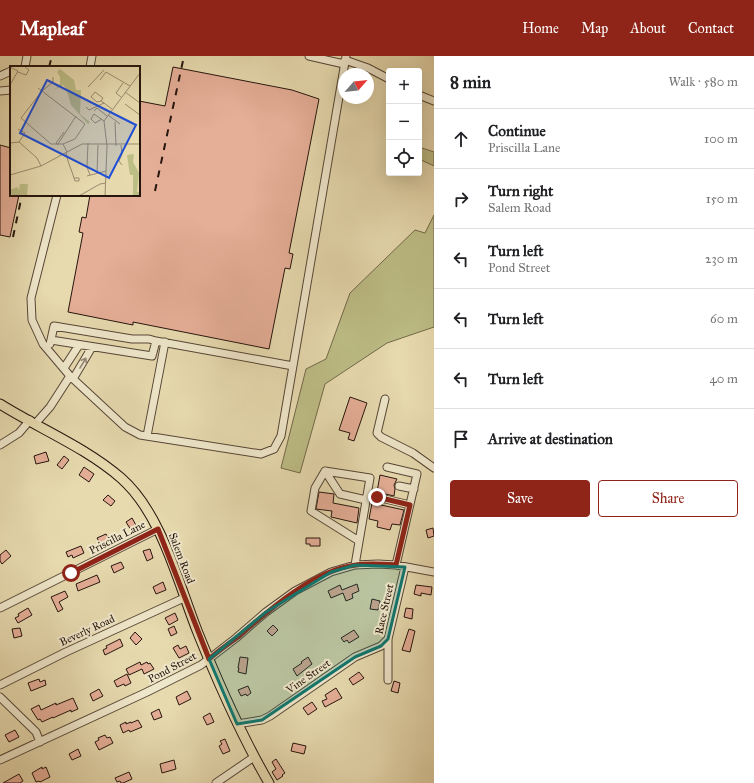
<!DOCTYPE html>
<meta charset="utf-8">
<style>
body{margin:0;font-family:"IM FELL Great Primer",serif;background:#f2f2f2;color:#202124}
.controls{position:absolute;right:12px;top:12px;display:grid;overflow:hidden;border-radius:4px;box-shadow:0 4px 16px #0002}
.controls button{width:36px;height:36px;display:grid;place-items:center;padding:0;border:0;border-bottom:1px solid #e0e0e0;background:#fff;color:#202124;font:20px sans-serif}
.compass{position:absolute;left:338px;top:12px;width:36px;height:36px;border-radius:50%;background:#fff;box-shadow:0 4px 16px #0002;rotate:63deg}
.stop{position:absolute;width:12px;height:12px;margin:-9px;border:3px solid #8f2418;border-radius:50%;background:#fff}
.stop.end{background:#8f2418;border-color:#fff;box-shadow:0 1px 4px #0008}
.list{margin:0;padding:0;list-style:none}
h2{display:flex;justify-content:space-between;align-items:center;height:52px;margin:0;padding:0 16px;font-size:17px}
h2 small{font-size:13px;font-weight:400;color:#757577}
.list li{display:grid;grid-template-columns:26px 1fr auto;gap:12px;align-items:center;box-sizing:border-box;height:60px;padding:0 16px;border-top:1px solid #e0e0e0}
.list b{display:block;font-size:15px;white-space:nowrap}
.list p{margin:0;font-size:13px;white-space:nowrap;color:#757577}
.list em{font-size:13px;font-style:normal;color:#757577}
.actions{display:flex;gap:8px;padding:12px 16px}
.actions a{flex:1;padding:9px 0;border:1px solid #8f2418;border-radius:4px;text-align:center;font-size:14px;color:#8f2418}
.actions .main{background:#8f2418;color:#fff}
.icon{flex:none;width:22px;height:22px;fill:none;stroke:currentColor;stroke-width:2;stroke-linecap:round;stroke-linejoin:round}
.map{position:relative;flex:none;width:434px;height:727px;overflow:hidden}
header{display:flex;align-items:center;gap:24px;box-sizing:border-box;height:56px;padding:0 20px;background:#8f2418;color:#fff}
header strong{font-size:19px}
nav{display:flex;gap:22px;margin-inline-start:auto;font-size:14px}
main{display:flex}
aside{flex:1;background:#fff}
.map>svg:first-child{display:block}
.green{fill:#bdbd86;stroke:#72694a}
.building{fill:#e5ae97;stroke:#26150d}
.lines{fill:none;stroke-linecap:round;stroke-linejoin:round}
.minor-casing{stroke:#564636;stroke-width:9}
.major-casing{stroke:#26150d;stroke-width:11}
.minor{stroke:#efe7cb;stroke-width:7}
.major{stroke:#e7daaf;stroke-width:9}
.rail{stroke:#26150d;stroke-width:2;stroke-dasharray:7 7;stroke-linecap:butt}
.oneway{stroke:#958876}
.route{stroke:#8f2418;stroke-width:5}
.marked{fill:#0f766e;fill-opacity:0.2;stroke:#0f766e;stroke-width:3;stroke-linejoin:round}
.labels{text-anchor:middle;stroke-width:4;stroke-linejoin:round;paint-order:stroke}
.street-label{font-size:11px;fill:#26150d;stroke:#efe7cb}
.inset-road{fill:none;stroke:#9a8b6e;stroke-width:1}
.view{fill:#1d4ed8;fill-opacity:0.15;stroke:#1d4ed8;stroke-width:2}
.inset-edge{fill:none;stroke:#26150d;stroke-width:2}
</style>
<header>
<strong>Mapleaf</strong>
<nav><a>Home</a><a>Map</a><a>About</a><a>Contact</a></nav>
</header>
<main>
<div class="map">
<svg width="434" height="727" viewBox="0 0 434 727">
<rect width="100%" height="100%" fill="#e7daaf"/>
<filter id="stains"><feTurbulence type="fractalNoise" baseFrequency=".005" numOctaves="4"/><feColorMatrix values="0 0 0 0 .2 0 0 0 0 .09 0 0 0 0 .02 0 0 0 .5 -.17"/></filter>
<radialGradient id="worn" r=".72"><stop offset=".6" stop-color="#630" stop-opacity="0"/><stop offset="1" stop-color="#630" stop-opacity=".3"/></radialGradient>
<path class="green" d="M419 91 434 96V110L419 103Z
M434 159V271L387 287 325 328 300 417 281 412 306 313 326 303 350 237 415 174 425 177Z"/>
<path class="building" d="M173 11 292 34 319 43 289 197 293 198 290 213 285 212 269 293 133 266V269L68 256 83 177 79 176 82 161 86 162 90 139H139V45L165 50Z
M0 89 11 92V139H19L10 181 0 179Z
M350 341 367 347 354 385 348 383 350 377 339 374Z
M46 396 49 405 36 408 34 400Z
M64 400 69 404 62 413 57 409Z
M84 411 94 418 89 426 79 419Z
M380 419 397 423 394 429 395 433 394 440 377 436Z
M319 436 334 438 333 447 359 452 357 467 331 461 332 455 316 453Z
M108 439 115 445 111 450 103 444Z
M372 447 404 454 400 469 392 468 390 474 377 471 378 465 369 463Z
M132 462 137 471 131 474 126 466Z
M433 472 434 480 428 482 426 474Z
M106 478 110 484 101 489 97 482Z
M306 482H320V490H310V488H306Z
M81 490 84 497 73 502 72 499 68 501 66 496Z
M150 493 153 502 147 505 143 495Z
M6 494 11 500 2 508 0 505V499Z
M121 506 124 512 114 517 111 510Z
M97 519 100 526 78 535 76 528Z
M163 526 166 534 156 538 153 531Z
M357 528 359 535 352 538 353 542 346 545 343 537 331 542 328 535 340 529 342 534Z
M416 529 432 531 431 539 421 537V540L414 538Z
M65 535 68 541 59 546 63 553 58 556 51 541Z
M372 543 380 545 378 554 370 553Z
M28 552 32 559 18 567 15 562 19 560 18 558Z
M406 552 413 553 412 563 404 561Z
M175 557 178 564 169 569 165 562Z
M273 569 278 574 272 580 267 575Z
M174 570 177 577 171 580 168 573Z
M20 572 22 580 14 582 12 573Z
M409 573 415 575 410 596 402 594Z
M354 574 359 581 349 587 347 584 344 586 341 582Z
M135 576 142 583 136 589 130 582Z
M120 583 123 590 105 599 103 594 107 592 106 590Z
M178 589 180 593 186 590 189 597 179 602 173 592Z
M240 601 248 602 246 618 238 616 239 612H238Z
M308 601 312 608 297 620 293 613 302 607 301 606Z
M140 606 141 609 147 606 148 608 150 607 154 613 144 618 142 613 129 619 126 613Z
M359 616 364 622 353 629 349 623Z
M127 618 131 627 125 630 124 628 117 631 114 625Z
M39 623 40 626 45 624 46 629 31 635 28 627Z
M394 625 400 627 398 637 391 635Z
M248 630 251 637 247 640 246 638 241 640 238 634Z
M336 632 342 642 325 651 322 645 327 643 325 639Z
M99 633 103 640 93 645 90 638Z
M187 635 191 643 179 649 176 641Z
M73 642 78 653 71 656V654L53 662V661L42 666 40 663 38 664 31 653 39 649 41 654 56 647V649Z
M312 646 317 653 308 659 303 652Z
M159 653 162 661 154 664 151 657Z
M210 657 214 666 207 669 203 661Z
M138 664 142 671 130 676 129 674 123 677 120 669 126 666V668L131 666V667Z
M15 674 19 681 9 686 5 679Z
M105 679 107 682 110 681 113 687 99 694 95 686 99 684 98 682Z
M225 683 230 695 223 698 219 690 222 688 220 685Z
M293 687 306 690 304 698 291 695Z
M78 693 81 700 72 704 69 698Z
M276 703 285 717 282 719 283 720 277 724 272 716 276 713 272 706Z
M174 704 176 713 162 717 160 708Z
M42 711V713L46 711 50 721 40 726 39 725 36 726 32 717Z
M129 716 132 723 123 727H121L120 725 117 726 115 722Z
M19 718 23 725 20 727H3Z"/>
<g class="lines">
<defs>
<path id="minor" d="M309 0 344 8
M345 4 368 12 389 23
M25 11 27 0
M90 11 92 0
M0 20 11 15
M0 35 11 34
M419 39 434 45
M57 139 31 242 32 264 43 288 70 320
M51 284 152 300 156 285 293 310
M50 288 54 270 132 283H149L156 285
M64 312 79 289
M73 323 92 291
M385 343 377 377 381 381 413 397 434 412
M35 368 50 351 70 320 125 371 140 379 261 398 274 393 281 380 346 0
M147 380 165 286
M0 389 19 377 30 364
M387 411 417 418 396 509
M325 415 340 438 366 444
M399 430 414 433
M377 441 410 449
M355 509 370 422 325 415 315 432 311 455 359 485
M0 552 158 473
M388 624V583L405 511
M0 629 66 596 184 542
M0 641 36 676 40 686
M237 668 262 664 270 660 355 601 381 590 388 583
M0 704 147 636 201 609 236 582 266 556 295 535 331 516 355 509 378 508 396 509 434 516
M216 727 254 701"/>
<path id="major" d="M0 348C40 373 85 391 121 422 162 458 178 527 198 577 219 629 241 679 269 727"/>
</defs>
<use href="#minor" class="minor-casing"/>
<use href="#major" class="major-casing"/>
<use href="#minor" class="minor"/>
<use href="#major" class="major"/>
<path class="rail" d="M49 11 52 0
M155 135 184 0
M13 181 22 139"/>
</g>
<defs><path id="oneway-shaft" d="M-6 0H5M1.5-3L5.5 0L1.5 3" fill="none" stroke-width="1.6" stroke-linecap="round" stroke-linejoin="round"/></defs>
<use class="oneway" href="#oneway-shaft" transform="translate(83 307) rotate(-59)"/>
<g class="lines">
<path class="route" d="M71 517 158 473 209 603C218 595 228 588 238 581 269 554 314 514 356 509 369 507 383 508 396 509L410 449 377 441"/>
</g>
<path class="marked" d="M355 509 405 511 388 583 381 590 355 601 262 664 237 668 209 603 266 556 331 516Z"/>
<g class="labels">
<g class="street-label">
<text transform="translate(117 481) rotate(-27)" y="4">Priscilla Lane</text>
<text transform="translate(182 502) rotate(69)" y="4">Salem Road</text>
<text transform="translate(384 553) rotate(-77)" y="4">Race Street</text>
<text transform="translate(87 574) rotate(-25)" y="4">Beverly Road</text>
<text transform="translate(172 611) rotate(-28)" y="4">Pond Street</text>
<text transform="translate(308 620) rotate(-35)" y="4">Vine Street</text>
</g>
</g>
<g transform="translate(10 10)">
<rect width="130" height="130" fill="#e7daaf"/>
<path d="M50 3 64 14 66 24H71L70 48 80 56 78 58 61 39 56 22 53 19 44 24 50 18V11L47 6ZM124 88 123 96 129 107 127 126H130V130H123V109H120L117 89ZM10 118H18L17 130H2L0 124 7 121 9 124Z" fill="#bdbd86"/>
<path class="inset-road" d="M0 1 8 5 0 19M8 6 16 9 19 4 14 0M90 14 96 6 120 20M78 21 94 4M28 22 75 58 65 73 53 78 57 86M32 25 11 52 41 78H53M32 25 43 16V11M115 26 130 37M111 31 106 27 113 17M91 35 87 36 81 31 85 26 93 32 91 35 94 37M115 38 130 49M76 41 79 44 94 37 102 43M84 45 87 42 97 50M98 49 110 58M92 53 85 57 81 53 84 48 94 55M105 56 106 80M8 63 15 67 9 76M0 77 9 76 27 92 31 100M78 77 77 101 80 109M48 78 66 50M48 79 46 77 54 66M111 79 112 88 109 95 112 99M56 86 58 95 62 106 65 115H69V112H64M87 107 88 79M0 109 31 100 72 78H130M77 110 96 105M69 130 90 118 96 117M95 130 97 80 94 55 130 7"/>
<path class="view" d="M37 14 126 59 99 112 10 67Z"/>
<rect width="130" height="130" class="inset-edge"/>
</g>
<rect width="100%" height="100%" filter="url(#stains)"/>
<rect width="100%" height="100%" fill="url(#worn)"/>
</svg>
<div class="controls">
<button>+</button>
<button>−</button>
<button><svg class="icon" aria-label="locate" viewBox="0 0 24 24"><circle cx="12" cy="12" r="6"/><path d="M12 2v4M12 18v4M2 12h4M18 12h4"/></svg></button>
</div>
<svg class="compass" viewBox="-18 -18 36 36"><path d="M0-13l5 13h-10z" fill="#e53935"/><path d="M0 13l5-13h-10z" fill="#757577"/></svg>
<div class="stop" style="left:71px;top:517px"></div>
<div class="stop end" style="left:377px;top:441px"></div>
</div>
<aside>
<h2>8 min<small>Walk · 580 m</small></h2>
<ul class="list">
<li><svg class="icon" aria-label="ahead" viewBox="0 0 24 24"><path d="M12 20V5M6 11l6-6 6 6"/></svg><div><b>Continue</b><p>Priscilla Lane</p></div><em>100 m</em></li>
<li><svg class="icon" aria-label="right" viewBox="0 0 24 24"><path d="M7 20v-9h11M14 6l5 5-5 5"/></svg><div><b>Turn right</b><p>Salem Road</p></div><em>150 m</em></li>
<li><svg class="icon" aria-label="left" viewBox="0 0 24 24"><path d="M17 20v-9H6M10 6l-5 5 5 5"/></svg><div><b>Turn left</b><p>Pond Street</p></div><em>230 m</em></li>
<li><svg class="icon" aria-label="left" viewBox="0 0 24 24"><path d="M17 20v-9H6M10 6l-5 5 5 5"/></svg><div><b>Turn left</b></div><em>60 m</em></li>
<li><svg class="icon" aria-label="left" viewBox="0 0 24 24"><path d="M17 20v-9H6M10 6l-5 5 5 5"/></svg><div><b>Turn left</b></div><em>40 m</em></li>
<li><svg class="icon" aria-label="arrive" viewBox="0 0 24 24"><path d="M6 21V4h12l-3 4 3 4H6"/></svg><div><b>Arrive at destination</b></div></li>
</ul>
<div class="actions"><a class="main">Save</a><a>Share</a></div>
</aside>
</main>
